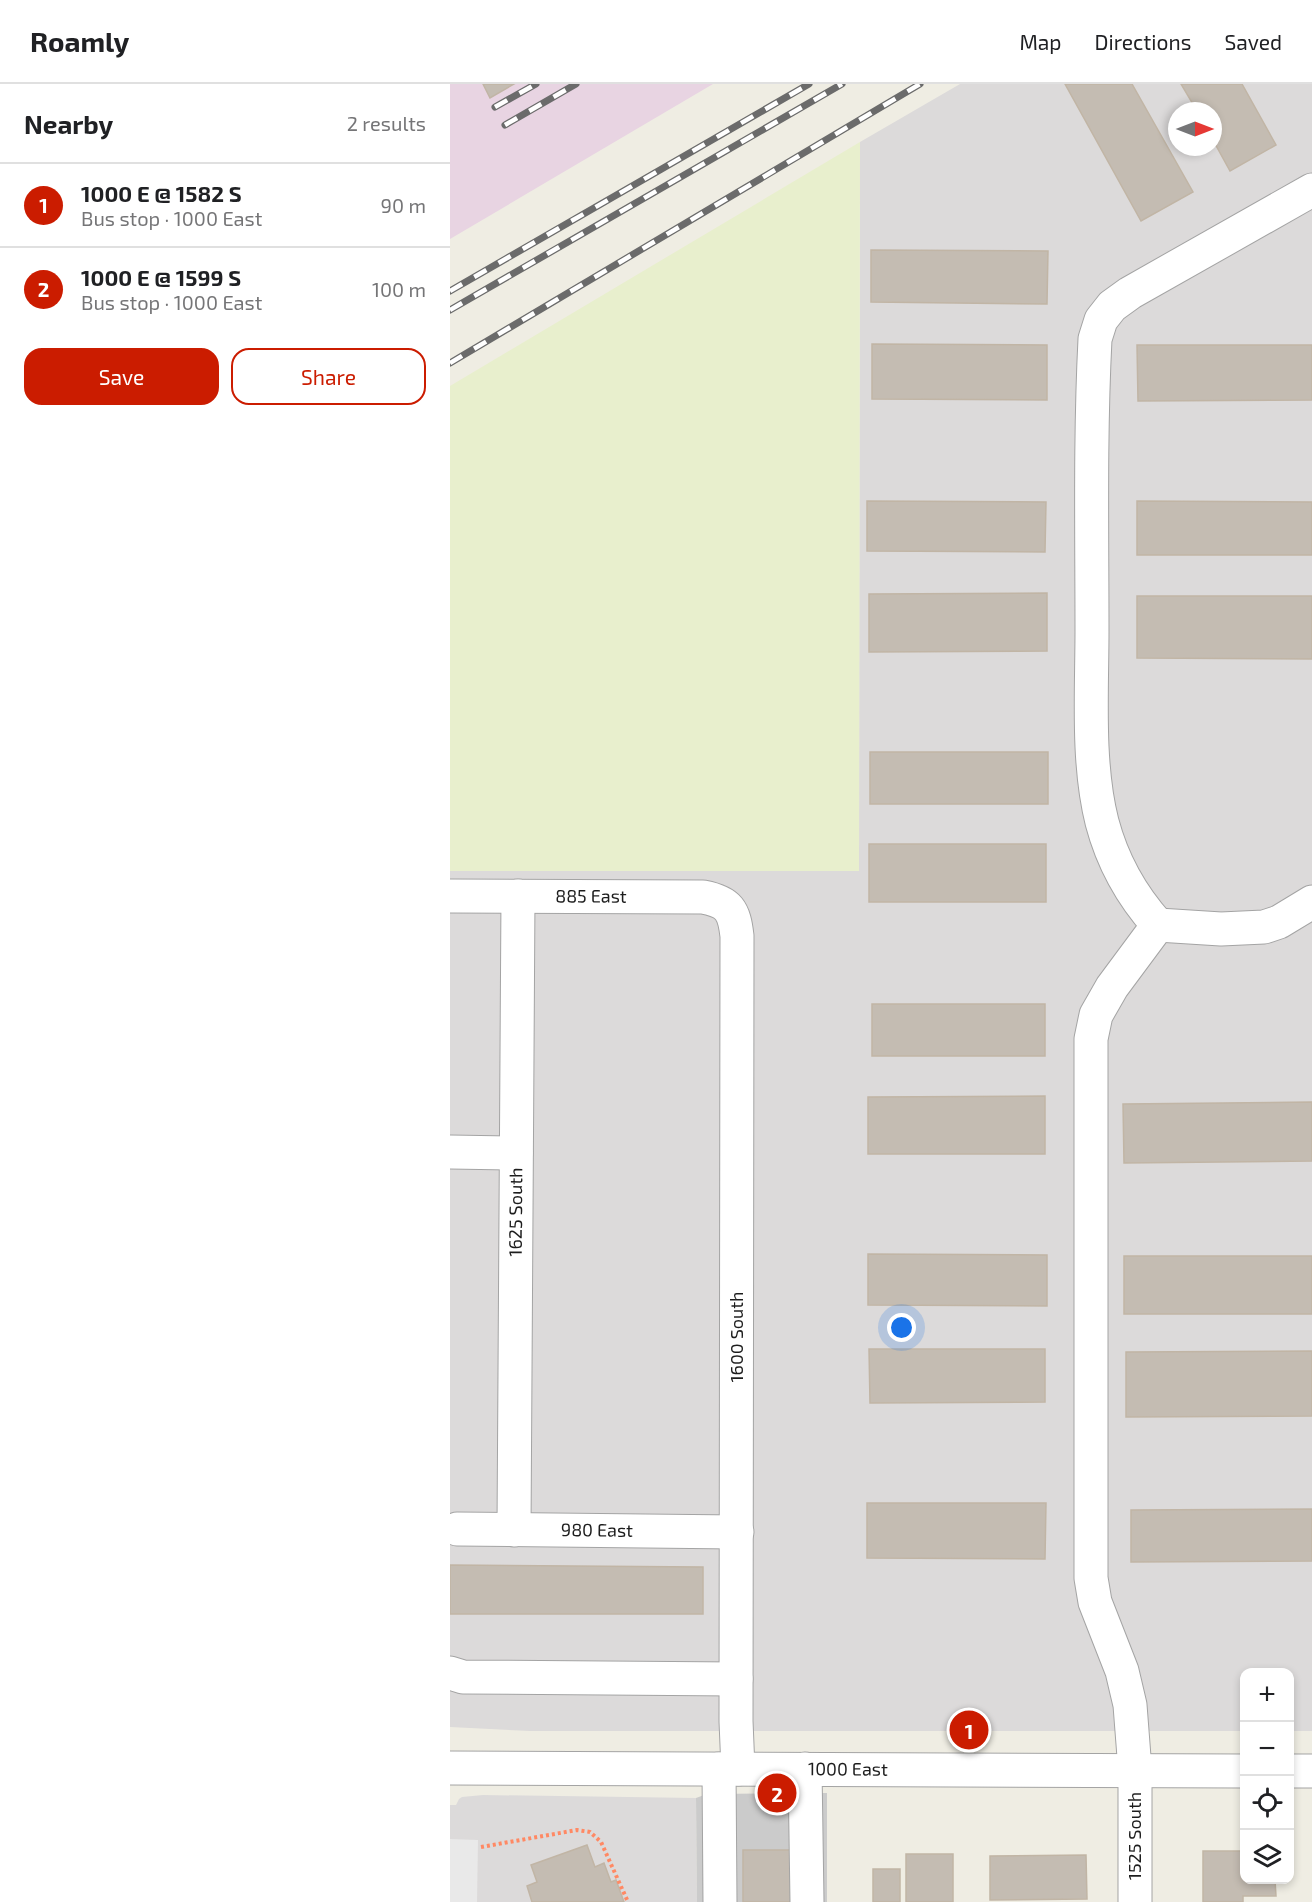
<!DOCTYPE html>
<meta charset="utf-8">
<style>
body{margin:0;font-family:"Exo 2",sans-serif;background:#f2f2f2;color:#202124}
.controls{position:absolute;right:18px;bottom:18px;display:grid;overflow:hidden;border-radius:12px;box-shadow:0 3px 9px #0003}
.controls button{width:54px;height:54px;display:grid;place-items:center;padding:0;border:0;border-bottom:2px solid #e0e0e0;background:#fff;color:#202124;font:30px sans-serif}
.compass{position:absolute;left:718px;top:18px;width:54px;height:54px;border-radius:50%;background:#fff;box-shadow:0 3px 9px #0003;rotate:90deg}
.you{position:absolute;left:452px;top:1244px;width:21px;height:21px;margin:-15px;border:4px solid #fff;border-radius:50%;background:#1a73e8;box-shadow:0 0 0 9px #1a73e833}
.badge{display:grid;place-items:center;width:39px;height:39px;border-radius:50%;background:#cb1c00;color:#fff;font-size:20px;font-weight:700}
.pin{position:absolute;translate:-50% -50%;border:3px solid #fff;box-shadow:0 2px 6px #0006}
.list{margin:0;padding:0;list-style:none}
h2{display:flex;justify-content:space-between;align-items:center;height:78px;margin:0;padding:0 24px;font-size:26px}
h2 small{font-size:20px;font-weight:400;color:#757577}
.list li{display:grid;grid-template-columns:39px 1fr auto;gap:18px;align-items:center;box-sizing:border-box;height:84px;padding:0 24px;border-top:2px solid #e0e0e0}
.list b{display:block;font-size:22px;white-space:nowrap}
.list p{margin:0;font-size:20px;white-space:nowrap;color:#757577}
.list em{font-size:20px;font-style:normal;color:#757577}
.actions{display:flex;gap:12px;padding:18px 24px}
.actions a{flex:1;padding:14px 0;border:2px solid #cb1c00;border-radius:18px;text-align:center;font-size:21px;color:#cb1c00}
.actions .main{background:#cb1c00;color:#fff}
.icon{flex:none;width:33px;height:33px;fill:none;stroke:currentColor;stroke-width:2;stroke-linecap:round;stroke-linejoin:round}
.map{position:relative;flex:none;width:862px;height:1818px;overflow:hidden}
header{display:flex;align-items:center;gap:36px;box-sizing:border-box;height:84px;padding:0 30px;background:#fff;border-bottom:2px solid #e0e0e0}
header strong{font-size:28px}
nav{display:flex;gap:33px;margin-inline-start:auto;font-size:21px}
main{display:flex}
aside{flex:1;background:#fff}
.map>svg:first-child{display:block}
.residential{fill:#dcdada;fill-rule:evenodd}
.industrial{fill:#e8d4e2}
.religious{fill:#cbcbcb}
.farmland{fill:#e8efcd}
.parking{fill:#e9e9e9}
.building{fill:#c4bcb2;stroke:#c1b5a5;stroke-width:1.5}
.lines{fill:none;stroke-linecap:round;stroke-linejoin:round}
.minor-casing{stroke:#a4a4a4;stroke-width:35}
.path{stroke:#ff8964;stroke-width:4;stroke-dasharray:3 3;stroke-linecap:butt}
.minor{stroke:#fff;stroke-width:33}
.rail-casing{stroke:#6b6b6b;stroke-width:7}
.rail{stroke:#fff;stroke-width:4.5;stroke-dasharray:14;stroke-linecap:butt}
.labels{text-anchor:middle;stroke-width:5;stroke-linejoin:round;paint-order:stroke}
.street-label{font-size:18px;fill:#1d1d1d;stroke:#fff}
</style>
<header>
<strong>Roamly</strong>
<nav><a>Map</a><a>Directions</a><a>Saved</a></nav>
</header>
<main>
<aside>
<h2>Nearby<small>2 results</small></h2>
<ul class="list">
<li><span class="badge">1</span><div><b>1000 E @ 1582 S</b><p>Bus stop · 1000 East</p></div><em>90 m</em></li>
<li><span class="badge">2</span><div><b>1000 E @ 1599 S</b><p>Bus stop · 1000 East</p></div><em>100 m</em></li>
</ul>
<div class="actions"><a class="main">Save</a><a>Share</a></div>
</aside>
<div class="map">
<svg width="862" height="1818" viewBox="0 0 862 1818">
<rect width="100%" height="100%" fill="#efede3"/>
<path class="residential" d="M510 0H862V1647H840V1588H794V1647H80L0 1643V787H409L410 58ZM727 27H763V63H727Z
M33 1711 246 1714 247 1818H0V1721H6L9 1715 12 1713Z"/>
<path class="industrial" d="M0 0H263L0 155Z"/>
<path class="religious" d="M377 1709V1818H247L246 1714 257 1710Z"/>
<path class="farmland" d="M410 58 409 787H0V302Z"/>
<path class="parking" d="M0 1755 28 1756 27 1818H0Z"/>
<path class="building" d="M33 0H64L40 14Z
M615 0H682L743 108 691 137Z
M731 0H792L826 61 780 87 763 56V27H747Z
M421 166 598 167 597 220 421 218Z
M422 260 597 261V316L422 315Z
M687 261H862V316L688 317Z
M417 417 596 418 595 468 417 467Z
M687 417 862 418V471H687Z
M597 509V567L419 568V510Z
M687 512H862V575L687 574Z
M420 668H598V720H420Z
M419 760H596V818H419Z
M422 920H595V972H422Z
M595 1012V1070H418V1013Z
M862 1018V1077L674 1079 673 1020Z
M418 1170 597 1171V1222L418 1221Z
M674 1172H862V1230H674Z
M419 1265H595V1318L420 1319Z
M862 1267V1332L676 1333V1268Z
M417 1419H596L595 1475 417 1474Z
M862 1425V1477L681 1478V1426Z
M0 1481 253 1483V1530H0Z
M137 1761 145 1783 154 1779 161 1798 166 1796 174 1818H82L77 1802 87 1798 81 1781Z
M293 1766H345L344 1818H293Z
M753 1767H794V1796H825L826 1812H793V1818H753Z
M456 1770H503V1818H456Z
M636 1771 637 1815 540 1816V1772Z
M423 1785H450V1818H423Z"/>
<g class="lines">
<defs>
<g id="minor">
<path id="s1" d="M0 812 253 813C279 818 284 826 287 852L286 1637 288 1685"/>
<path d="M708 841 771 845 814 843 829 838 862 818"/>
<path d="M0 1068 66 1069"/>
<path id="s2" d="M7 1445 287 1448"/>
<path id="s3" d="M64 1446 68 812"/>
<path d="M0 1589 13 1593 286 1595"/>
<path id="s4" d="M0 1684 794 1687"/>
<path d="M269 1685 270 1818"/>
<path d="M355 1685 357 1818"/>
<path d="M840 1687H862"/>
<path d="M685 1818V1686L680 1621 672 1587 645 1518 641 1494V955L646 931 662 903 708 841C681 811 662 776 652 738 637 679 642 608 642 547 642 450 640 353 645 255L651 236 662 222 680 209 862 106"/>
</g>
</defs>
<use href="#minor" class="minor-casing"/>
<path class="path" d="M31 1763 127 1746 140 1748 151 1758 178 1818"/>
<use href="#minor" class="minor"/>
<defs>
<path id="rail" d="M45 23 86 0
M55 41 126 0
M0 207 359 0
M0 226 392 0
M0 279 470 0"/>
</defs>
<use href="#rail" class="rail-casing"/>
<use href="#rail" class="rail"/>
</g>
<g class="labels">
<g class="street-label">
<text dy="6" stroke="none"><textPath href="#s1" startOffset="141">885 East</textPath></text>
<text dy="6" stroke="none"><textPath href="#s3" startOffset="318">1625 South</textPath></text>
<text transform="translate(287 1253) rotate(-90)" y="6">1600 South</text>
<text dy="6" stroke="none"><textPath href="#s2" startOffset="140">980 East</textPath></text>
<text dy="6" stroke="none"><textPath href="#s4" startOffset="398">1000 East</textPath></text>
<text transform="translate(685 1752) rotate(-90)" y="6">1525 South</text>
</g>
</g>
</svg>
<div class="controls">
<button>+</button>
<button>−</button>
<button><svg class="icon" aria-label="locate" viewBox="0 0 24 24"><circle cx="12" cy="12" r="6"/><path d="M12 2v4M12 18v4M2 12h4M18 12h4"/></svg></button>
<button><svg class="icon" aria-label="layers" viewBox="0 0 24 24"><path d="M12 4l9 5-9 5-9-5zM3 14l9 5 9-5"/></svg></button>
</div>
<svg class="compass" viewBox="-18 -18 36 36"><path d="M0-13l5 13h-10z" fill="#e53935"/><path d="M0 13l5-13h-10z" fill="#757577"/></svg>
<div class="you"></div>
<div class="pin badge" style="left:519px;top:1646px">1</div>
<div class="pin badge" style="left:327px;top:1709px">2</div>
</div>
</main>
